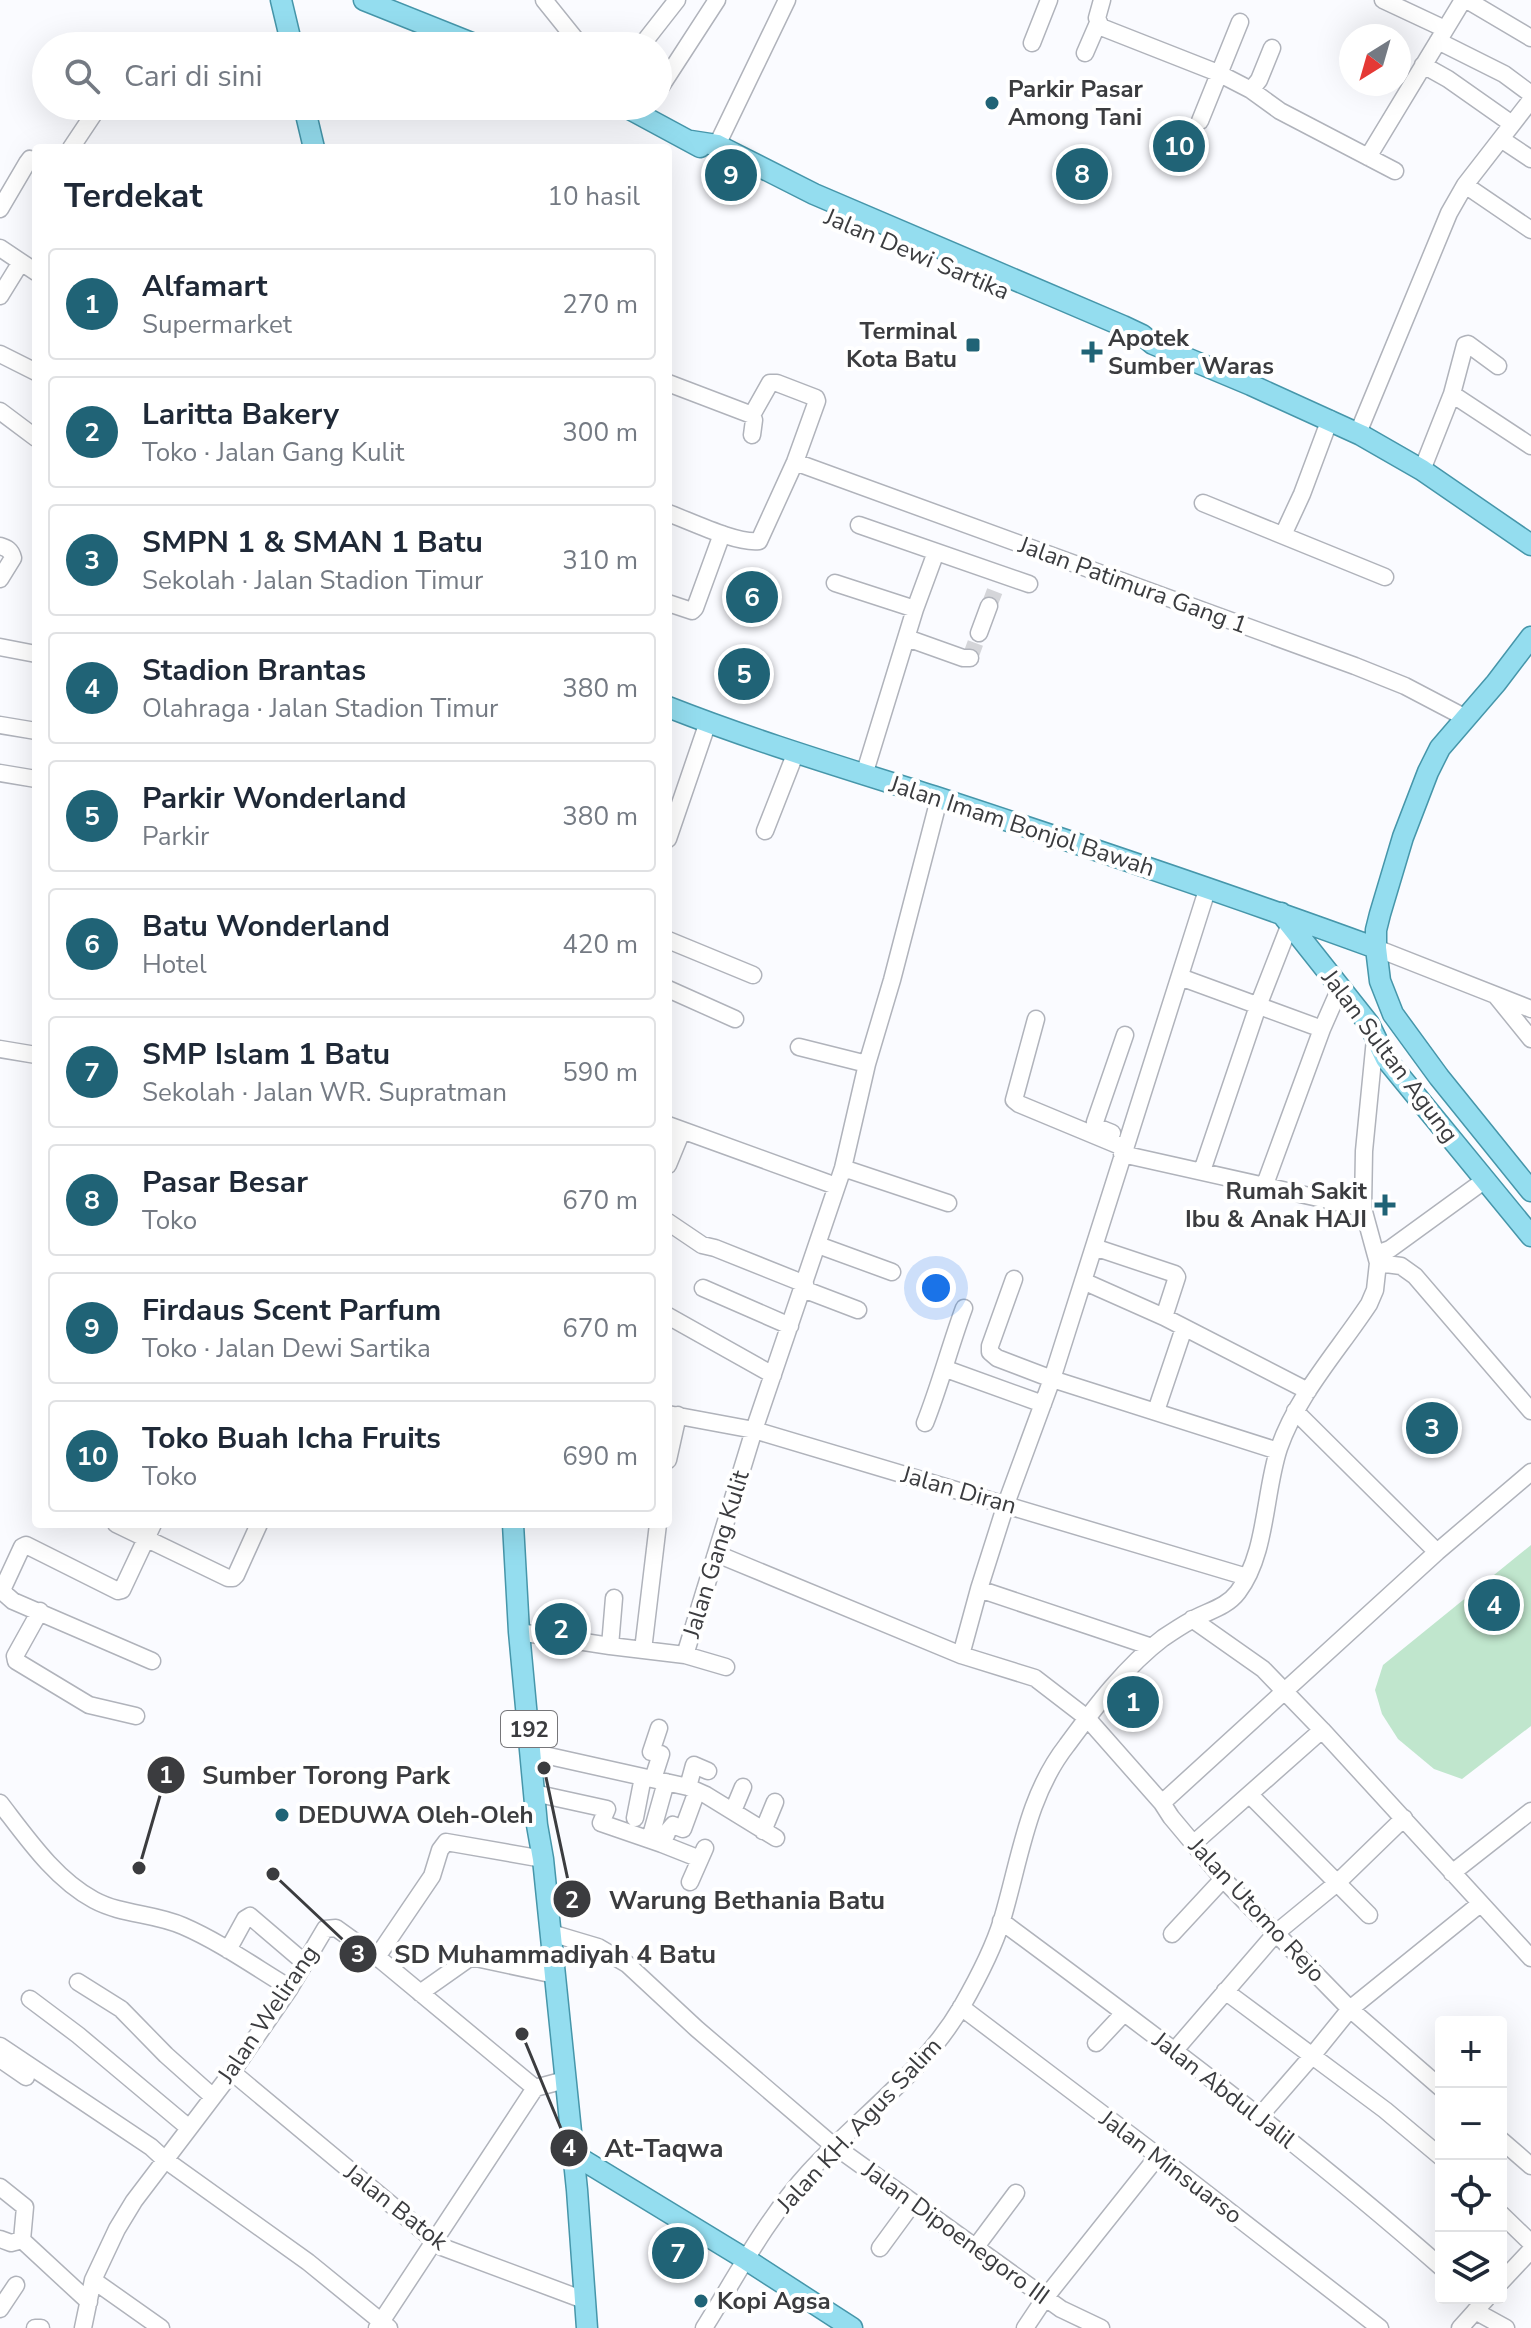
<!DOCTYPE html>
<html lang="id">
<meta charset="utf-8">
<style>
body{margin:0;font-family:"Nunito Sans",sans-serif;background:#f2f2f3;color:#1f2937}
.controls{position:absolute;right:24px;bottom:24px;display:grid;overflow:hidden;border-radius:8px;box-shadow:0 8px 32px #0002}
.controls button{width:72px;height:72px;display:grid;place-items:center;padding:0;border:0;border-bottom:2px solid #e0e1e3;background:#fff;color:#1f2937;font:40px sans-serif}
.compass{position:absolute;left:1339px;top:24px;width:72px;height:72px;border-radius:50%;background:#fff;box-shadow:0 8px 32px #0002;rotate:217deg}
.you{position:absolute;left:936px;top:1288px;width:28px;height:28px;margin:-20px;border:6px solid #fff;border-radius:50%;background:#1a73e8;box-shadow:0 0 0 12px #1a73e833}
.badge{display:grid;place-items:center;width:52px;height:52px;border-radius:50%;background:#206376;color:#fff;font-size:26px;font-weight:700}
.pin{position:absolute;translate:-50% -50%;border:4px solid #fff;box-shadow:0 2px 8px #0006}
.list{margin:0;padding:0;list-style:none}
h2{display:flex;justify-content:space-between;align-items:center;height:104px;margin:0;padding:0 32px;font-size:34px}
h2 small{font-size:26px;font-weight:400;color:#747a83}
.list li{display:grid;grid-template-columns:52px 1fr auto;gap:24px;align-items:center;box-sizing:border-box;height:112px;margin:0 16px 16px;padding:0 16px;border:2px solid #e0e1e3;border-radius:8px}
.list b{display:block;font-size:30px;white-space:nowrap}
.list p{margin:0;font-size:26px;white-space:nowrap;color:#747a83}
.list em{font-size:26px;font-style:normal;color:#747a83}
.icon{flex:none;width:44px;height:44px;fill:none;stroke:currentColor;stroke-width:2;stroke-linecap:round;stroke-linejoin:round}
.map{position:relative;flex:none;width:1531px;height:2328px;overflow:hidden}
.search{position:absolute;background:#fff;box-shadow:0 8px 32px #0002;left:32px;top:32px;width:640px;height:88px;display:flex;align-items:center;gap:20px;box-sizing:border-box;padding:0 28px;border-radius:44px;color:#747a83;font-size:30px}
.panel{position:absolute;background:#fff;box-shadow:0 8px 32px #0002;left:32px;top:144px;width:640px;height:1384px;border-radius:8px}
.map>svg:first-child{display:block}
.pitch{fill:#c0e6cd}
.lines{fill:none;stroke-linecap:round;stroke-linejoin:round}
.minor-tunnel{stroke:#d4d5d9;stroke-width:16;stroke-dasharray:16 8;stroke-linecap:butt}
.minor-casing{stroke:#b0b3bb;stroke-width:19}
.major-casing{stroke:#4696aa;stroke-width:23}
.minor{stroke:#fff;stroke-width:16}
.major{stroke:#94ddef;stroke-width:20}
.poi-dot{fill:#206376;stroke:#fff;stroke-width:3}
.labels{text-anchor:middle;stroke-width:8;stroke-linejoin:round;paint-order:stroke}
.shield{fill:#fff;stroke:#767679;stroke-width:2}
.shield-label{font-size:22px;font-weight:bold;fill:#3b3c3f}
.poi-label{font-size:24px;font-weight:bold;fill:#3b3c3f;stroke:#fff;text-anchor:start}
.street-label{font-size:24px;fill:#3b3c3f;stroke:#fff}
.leader{fill:none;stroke:#3b3c3f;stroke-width:3}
.callout-dot{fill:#3b3c3f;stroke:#fff;stroke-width:3}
.mark-label{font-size:24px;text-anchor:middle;font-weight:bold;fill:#fff}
.callout-label{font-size:26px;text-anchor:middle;font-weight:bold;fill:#3b3c3f;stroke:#fff;stroke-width:8;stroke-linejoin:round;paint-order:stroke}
</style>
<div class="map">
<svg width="1531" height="2328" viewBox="0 0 1531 2328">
<rect width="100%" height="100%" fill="#fafbff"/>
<path class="pitch" d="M1531 1545V1726L1462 1779 1434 1769 1398 1739 1382 1714 1375 1690 1383 1665Z"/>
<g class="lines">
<path class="minor-tunnel" d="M989 606 997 585
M970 658 979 633"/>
<defs>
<path id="minor" d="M544 0 581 46
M1102 0 1097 18 1101 27 1218 73 1251 90 1280 111 1395 171
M1383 0 1445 29
M1467 0 1531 38
M1438 41 1504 74 1531 94
M1032 43 1049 0
M641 46 677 0
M1085 53 1098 23
M1423 65 1448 79 1512 124
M1251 90 1259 80 1272 48
M658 91 717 0
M1200 121 1240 22
M1501 139 1531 159
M717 145 787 0
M71 148 99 106
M1368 157 1463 0
M1465 185 1531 230
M0 209 27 163 30 159 36 161
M0 248 36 272
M0 296 21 262
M0 354 36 372
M668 383 752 415 754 420 752 435
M1452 394 1465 345 1468 344 1498 366
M0 411 36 438
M1358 433 1449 213 1465 185 1531 100
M795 462 1355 666 1405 686 1466 718
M1422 470 1452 394 1531 446
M1203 503 1385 577
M668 513C690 521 737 544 759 541L795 462 817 401 816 398 777 383H770L752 415
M859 525 1029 584
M1283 535 1302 494 1330 419
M0 546C7 548 11 550 13 558L0 579
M835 583 915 609
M668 603 692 611 695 608 722 534
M979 633 989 606
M907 638 963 658H970
M0 647 36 654
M0 725 36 731
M0 773 36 779
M864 775 915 609 936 552
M765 831 796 752
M668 839 708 722
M668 940 753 975
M1376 948 1531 1009
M1180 977 1322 1029 1264 1187
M668 989 735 1019
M1497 997 1531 1039
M1036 1019 1014 1100 1019 1104 1125 1148
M1322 1029 1340 988
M799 1047 867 1064
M0 1049 36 1055
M668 1125 836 1186
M1112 1133 1097 1127 1095 1122 1125 1035
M1122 1154 1363 1208
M668 1165 682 1131
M843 1168 948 1203
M1202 1171 1258 1006 1290 924
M668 1222 702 1245 715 1248 805 1284
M818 1245 892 1272
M1094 1247 1175 1274 1177 1277 1164 1317
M1376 1254 1390 1249 1485 1180
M1378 1263 1401 1266 1415 1276 1531 1411
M1014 1279 990 1346V1352L997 1358 1052 1379 1278 1451
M1083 1281 1164 1317 1308 1391
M703 1288 790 1326
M803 1289 858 1310
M668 1316 773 1375
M946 1369 1043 1404
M1156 1411 1184 1328
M1295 1411 1437 1552
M668 1414 754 1430 1247 1577
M925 1423C940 1385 950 1346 964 1308
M668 1460 678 1415
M116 1524 228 1578H233L236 1575 259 1524
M717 1554 961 1655 1035 1678 1087 1718 1162 1803 1171 1817 1223 1879 1350 2009 1441 2088
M979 1589 1152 1647
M40 1611 15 1656 16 1661 89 1705 136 1716
M1192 1619 1263 1669 1322 1730 1531 1958
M519 1632 610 1646 685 1655 754 1430 843 1168 867 1064 892 980 939 799
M610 1646 614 1598
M643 1650 658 1524
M685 1655 726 1667
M961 1655 979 1589 1006 1504 1052 1379 1208 887
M152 1661 13 1601 5 1594 3 1588 22 1547 26 1545 118 1591 122 1590 153 1524
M531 1752 688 1787 706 1795 776 1838
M653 1779 661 1754 651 1752 659 1728
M688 1787 694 1765 708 1771
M534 1793 607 1809 601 1823 662 1844 668 1831 673 1825 683 1829 697 1791
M1250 1795 1369 1915
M0 1803C27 1838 55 1879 94 1900 122 1915 154 1913 183 1926 220 1942 255 1967 290 1988
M1162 1803 1437 1552 1531 1472
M733 1811 743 1787
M635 1818 643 1777
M763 1831 775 1802
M650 1839 666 1782
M662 1844 700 1859
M1193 1844 1322 1730
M1452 1873 1531 1811
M690 1882 705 1848
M1001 1921C1151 2032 1301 2144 1441 2267
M551 1933 598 1947 627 1964 697 2029 829 2142 1061 2309 1101 2328
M1172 1934 1223 1879
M228 1950 245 1919 250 1916 305 1963
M377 1957 432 1876 440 1850 446 1842 543 1859
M78 1982 121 2009 166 2055 212 2096
M1225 1991 1385 2110 1441 2157
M420 1993 471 1957 555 1975
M30 1999 78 2035 189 2128
M961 2007 1158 2156 1380 2328
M1096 2043 1124 2013
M0 2046 151 2147 164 2159 308 2262 389 2328
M1175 2050 1276 1933 1337 1883 1404 1818
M0 2059 26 2077
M232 2072 442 2247 584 2300
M1259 2117 1312 2056 1350 2009 1480 1904
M1501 2140 1531 2166
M0 2187 25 2207 22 2240
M1501 2214 1531 2243
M0 2239 11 2243 22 2240
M22 2240 89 2302
M880 2248 913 2203
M975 2248 1016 2193
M93 2280 161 2328
M1501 2282 1531 2250
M0 2309 16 2285
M1475 2311 1506 2328
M35 2328H41
M83 2328 93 2280 117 2229 134 2201 232 2072 290 1988 325 1929 336 1928 382 1961 535 2088
M377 2328 535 2088 565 2080
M704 2328C737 2275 767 2218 809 2172 861 2115 923 2073 962 2006 978 1978 993 1950 1002 1920 1020 1860 1027 1796 1067 1745 1095 1707 1126 1666 1163 1638 1172 1632 1181 1626 1190 1621 1207 1611 1226 1608 1238 1592 1267 1554 1264 1493 1279 1448 1298 1394 1338 1351 1369 1304L1375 1290 1378 1263 1363 1208 1364 1151 1375 1039
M1025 2328 1045 2298 1158 2156
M1460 2328 1487 2298"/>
<path id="major" d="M281 0 292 46
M364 0 479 46
M304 106 314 148
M624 106 700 147
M691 141 717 145 814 194 1123 326 1142 335 1153 344 1251 385 1361 435 1422 470 1531 545
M1531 637 1496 683 1440 748 1428 772 1403 837 1380 914 1376 930V948L1380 981 1393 1014 1439 1077 1531 1191
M668 707C757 742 848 769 939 798 1085 846 1231 895 1376 948
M1281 913 1369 1024 1386 1059 1531 1236
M513 1524 519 1632 537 1825 543 1859 577 2190 587 2328
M573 2154 747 2260 852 2328"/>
</defs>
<use href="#minor" class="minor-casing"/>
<use href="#major" class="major-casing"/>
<use href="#minor" class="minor"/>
<use href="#major" class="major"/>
</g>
<g class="poi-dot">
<circle cx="992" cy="103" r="8"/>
<rect x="965" y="337" width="16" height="16" rx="4"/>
<path d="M1088 340h8v8h8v8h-8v8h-8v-8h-8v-8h8z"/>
<path d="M1381 1193h8v8h8v8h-8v8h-8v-8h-8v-8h8z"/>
<circle cx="282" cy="1815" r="8"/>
<circle cx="701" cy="2301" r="8"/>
</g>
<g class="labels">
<rect class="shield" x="501" y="1711" width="56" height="36" rx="6"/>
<g class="shield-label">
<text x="529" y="1737">192</text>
</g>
<g class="poi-label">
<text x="1008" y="97">Parkir Pasar<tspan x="1008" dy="28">Among Tani</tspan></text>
<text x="957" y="339" text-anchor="end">Terminal<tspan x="957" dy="28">Kota Batu</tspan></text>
<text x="1108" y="346">Apotek<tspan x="1108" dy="28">Sumber Waras</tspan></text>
<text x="1367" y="1199" text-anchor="end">Rumah Sakit<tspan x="1367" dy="28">Ibu &amp; Anak HAJI</tspan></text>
<text x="298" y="1823">DEDUWA Oleh-Oleh</text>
<text x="717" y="2309">Kopi Agsa</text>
</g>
<g class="street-label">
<text transform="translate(917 254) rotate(23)" y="8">Jalan Dewi Sartika</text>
<text transform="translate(1133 585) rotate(20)" y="8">Jalan Patimura Gang 1</text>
<text transform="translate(1022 826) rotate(18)" y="8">Jalan Imam Bonjol Bawah</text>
<text transform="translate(1390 1056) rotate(53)" y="8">Jalan Sultan Agung</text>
<text transform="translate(959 1490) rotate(16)" y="8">Jalan Diran</text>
<text transform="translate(716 1554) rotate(-73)" y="8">Jalan Gang Kulit</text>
<text transform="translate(1257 1910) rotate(47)" y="8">Jalan Utomo Rejo</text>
<text transform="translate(268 2014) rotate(-56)" y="8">Jalan Welirang</text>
<text transform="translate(1224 2090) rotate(38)" y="8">Jalan Abdul Jalil</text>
<text transform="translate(859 2125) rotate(-47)" y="8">Jalan KH. Agus Salim</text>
<text transform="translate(1171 2167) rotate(37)" y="8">Jalan Minsuarso</text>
<text transform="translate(396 2207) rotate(38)" y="8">Jalan Batok</text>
<text transform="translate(956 2233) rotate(36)" y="8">Jalan Dipoenegoro III</text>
</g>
</g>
<path class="leader" d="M139 1868L166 1775M544 1768L572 1899M273 1874L358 1954M522 2034L569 2148"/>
<g class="callout-dot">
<circle cx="139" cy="1868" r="8"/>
<circle cx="544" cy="1768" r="8"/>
<circle cx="273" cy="1874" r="8"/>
<circle cx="522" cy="2034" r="8"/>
<circle cx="166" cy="1775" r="20"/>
<circle cx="572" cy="1899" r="20"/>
<circle cx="358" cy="1954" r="20"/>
<circle cx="569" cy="2148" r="20"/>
</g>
<g class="mark-label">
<text x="166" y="1783">1</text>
<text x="572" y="1908">2</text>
<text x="358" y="1962">3</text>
<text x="569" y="2156">4</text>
</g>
<g class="callout-label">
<text x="326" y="1784">Sumber Torong Park</text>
<text x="747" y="1909">Warung Bethania Batu</text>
<text x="555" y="1963">SD Muhammadiyah 4 Batu</text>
<text x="664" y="2157">At-Taqwa</text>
</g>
</svg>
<div class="controls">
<button>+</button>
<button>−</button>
<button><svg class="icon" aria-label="locate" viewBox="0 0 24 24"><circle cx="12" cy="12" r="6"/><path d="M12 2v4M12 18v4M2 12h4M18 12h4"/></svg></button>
<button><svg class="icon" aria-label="layers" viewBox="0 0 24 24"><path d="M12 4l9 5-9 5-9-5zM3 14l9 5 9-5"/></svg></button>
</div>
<svg class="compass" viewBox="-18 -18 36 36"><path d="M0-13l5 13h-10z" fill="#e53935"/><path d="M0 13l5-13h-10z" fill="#747a83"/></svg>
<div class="you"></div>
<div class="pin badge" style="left:1133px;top:1702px">1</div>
<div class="pin badge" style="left:561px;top:1629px">2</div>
<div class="pin badge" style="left:1432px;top:1428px">3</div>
<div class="pin badge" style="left:1494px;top:1605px">4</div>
<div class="pin badge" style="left:744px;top:674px">5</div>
<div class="pin badge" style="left:752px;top:597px">6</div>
<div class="pin badge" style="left:678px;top:2253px">7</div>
<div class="pin badge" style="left:1082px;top:174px">8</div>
<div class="pin badge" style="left:731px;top:175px">9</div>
<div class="pin badge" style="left:1179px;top:146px">10</div>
<div class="search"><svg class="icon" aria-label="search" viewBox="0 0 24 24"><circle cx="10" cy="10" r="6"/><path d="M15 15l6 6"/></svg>Cari di sini</div>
<section class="panel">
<h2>Terdekat<small>10 hasil</small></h2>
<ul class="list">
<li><span class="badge">1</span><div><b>Alfamart</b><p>Supermarket</p></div><em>270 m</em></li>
<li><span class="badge">2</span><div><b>Laritta Bakery</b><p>Toko · Jalan Gang Kulit</p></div><em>300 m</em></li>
<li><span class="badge">3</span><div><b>SMPN 1 &amp; SMAN 1 Batu</b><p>Sekolah · Jalan Stadion Timur</p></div><em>310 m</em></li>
<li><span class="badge">4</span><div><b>Stadion Brantas</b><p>Olahraga · Jalan Stadion Timur</p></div><em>380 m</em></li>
<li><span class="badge">5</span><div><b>Parkir Wonderland</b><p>Parkir</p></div><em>380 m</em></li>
<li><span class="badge">6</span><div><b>Batu Wonderland</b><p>Hotel</p></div><em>420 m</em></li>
<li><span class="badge">7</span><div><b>SMP Islam 1 Batu</b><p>Sekolah · Jalan WR. Supratman</p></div><em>590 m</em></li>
<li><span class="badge">8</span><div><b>Pasar Besar</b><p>Toko</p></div><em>670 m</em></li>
<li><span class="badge">9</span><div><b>Firdaus Scent Parfum</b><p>Toko · Jalan Dewi Sartika</p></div><em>670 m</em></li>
<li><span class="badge">10</span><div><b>Toko Buah Icha Fruits</b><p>Toko</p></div><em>690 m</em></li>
</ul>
</section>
</div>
